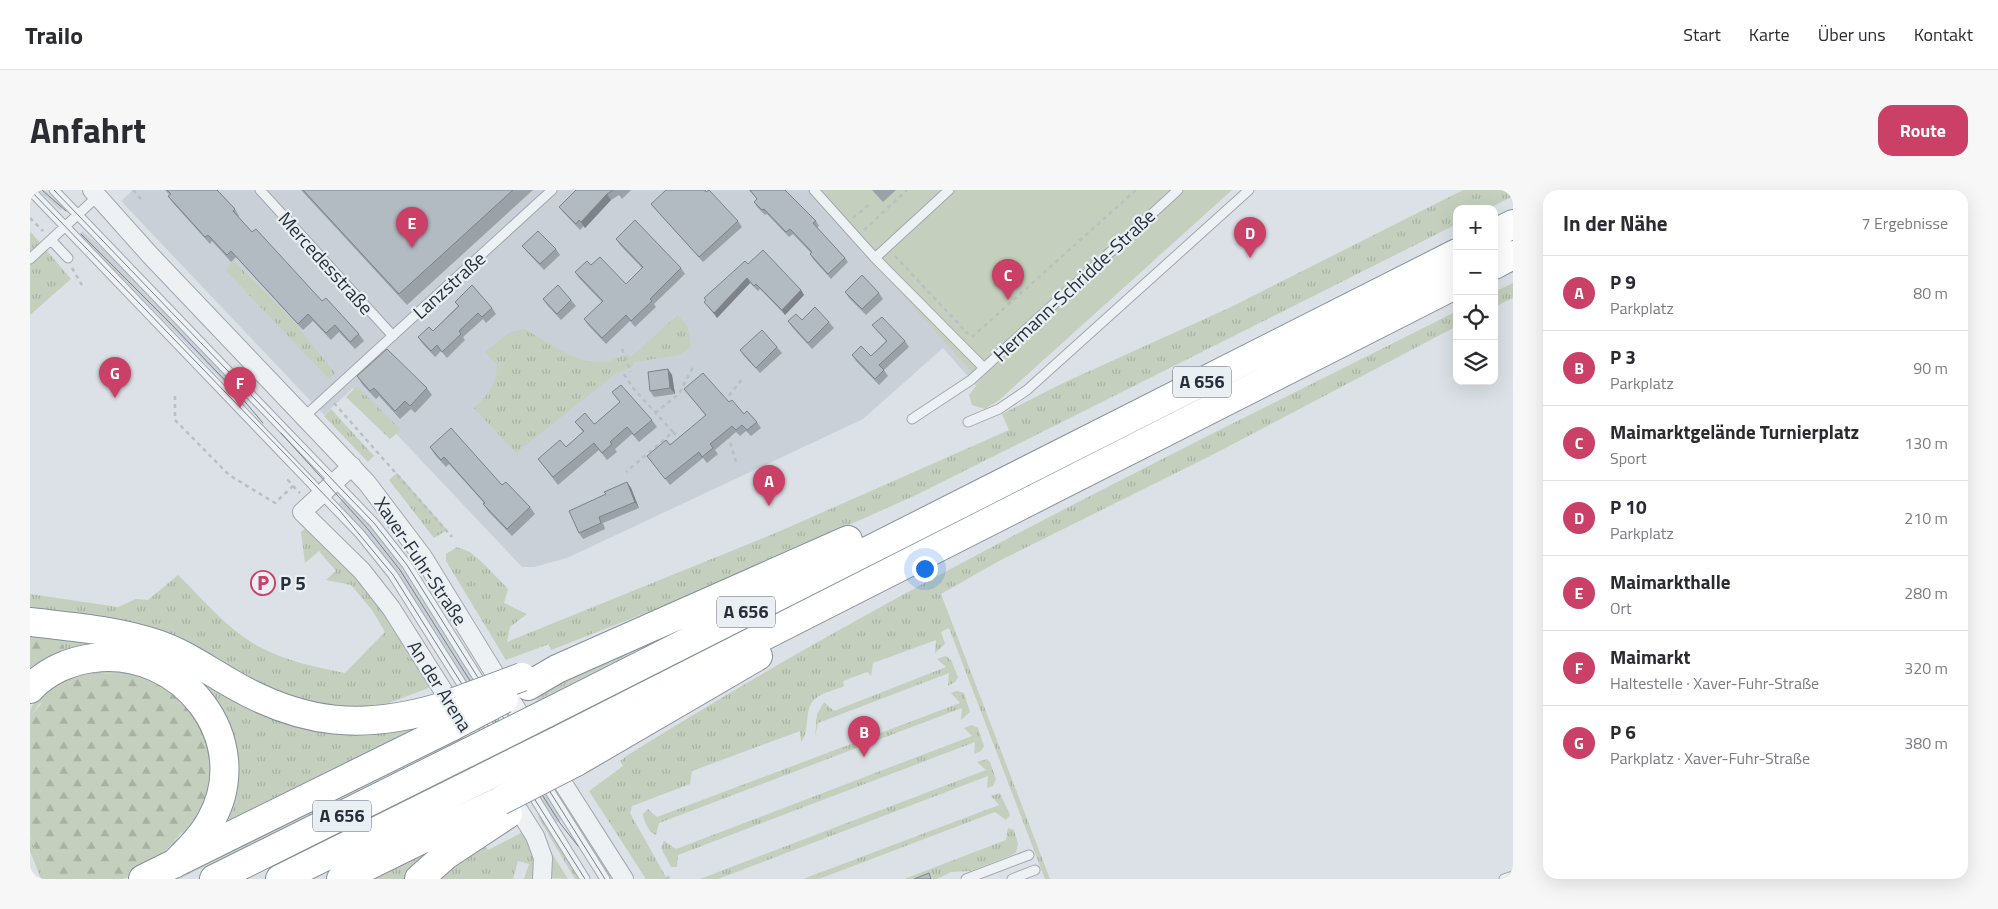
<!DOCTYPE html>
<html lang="de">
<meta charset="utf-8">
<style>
body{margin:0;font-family:"Titillium Web",sans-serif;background:#f7f7f7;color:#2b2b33}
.controls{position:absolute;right:15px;top:15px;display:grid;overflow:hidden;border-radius:10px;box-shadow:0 5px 20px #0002}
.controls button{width:45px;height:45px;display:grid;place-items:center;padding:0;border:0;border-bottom:1px solid #e1e1e2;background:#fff;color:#2b2b33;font:25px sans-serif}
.you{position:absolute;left:894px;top:378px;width:18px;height:18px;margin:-12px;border:4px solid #fff;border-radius:50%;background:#1a73e8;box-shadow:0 0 0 8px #1a73e833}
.badge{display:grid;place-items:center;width:32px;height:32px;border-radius:50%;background:#cb4066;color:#fff;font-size:16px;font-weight:700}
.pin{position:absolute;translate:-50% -41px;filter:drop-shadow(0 1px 2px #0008)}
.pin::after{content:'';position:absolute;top:26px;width:18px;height:15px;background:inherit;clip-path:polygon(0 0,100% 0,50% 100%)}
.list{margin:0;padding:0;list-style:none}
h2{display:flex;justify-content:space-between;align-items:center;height:65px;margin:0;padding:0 20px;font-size:21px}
h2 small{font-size:16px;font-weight:400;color:#7c7c81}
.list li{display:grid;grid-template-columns:32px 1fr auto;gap:15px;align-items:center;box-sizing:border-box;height:75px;padding:0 20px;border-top:1px solid #e1e1e2}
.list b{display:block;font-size:19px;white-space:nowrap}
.list p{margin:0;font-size:16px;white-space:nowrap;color:#7c7c81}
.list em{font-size:16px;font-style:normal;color:#7c7c81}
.icon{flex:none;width:28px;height:28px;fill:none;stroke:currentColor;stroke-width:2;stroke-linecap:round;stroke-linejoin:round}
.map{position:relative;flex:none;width:1483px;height:689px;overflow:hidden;border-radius:15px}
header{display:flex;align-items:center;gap:30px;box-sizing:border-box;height:70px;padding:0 25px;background:#fff;border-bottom:1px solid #e1e1e2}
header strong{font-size:24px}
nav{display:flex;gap:28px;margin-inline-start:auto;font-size:18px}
.intro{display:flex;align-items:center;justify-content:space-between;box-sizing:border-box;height:120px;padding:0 30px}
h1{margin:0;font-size:35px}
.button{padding:12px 22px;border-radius:15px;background:#cb4066;color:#fff;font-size:18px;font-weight:700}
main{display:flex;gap:30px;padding:0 30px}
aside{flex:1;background:#fff;border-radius:15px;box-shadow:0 5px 20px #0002}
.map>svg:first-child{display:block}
.built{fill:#cad0d7}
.grass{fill:url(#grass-tufts)}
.forest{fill:url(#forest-firs)}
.garden{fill:#c4cfbd}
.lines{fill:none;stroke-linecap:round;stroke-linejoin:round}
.lane-casing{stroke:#a1a8af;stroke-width:11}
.street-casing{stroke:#a1a8af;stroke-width:20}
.highway-casing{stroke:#83909c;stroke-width:30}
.path{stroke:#babfc4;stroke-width:2.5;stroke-dasharray:4 4;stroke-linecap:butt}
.lane{stroke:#eef1f4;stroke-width:9}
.street{stroke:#eef1f4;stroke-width:18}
.highway{stroke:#fff;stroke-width:28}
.tram{stroke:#75828f;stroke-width:1}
.highway-bridge-casing{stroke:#83909c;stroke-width:30;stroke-linecap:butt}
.highway-bridge{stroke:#fff;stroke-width:28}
.wall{fill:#9aa1a7}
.shaded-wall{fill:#7d8388}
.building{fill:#b3bbc2;stroke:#7d8388}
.labels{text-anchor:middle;stroke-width:4.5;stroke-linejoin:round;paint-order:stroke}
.shield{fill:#eaeff4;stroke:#616972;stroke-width:1}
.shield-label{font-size:18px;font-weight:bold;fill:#26303b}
.street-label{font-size:19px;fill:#26303b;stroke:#eaeff4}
.poi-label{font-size:19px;font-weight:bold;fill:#26303b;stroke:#eaeff4;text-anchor:start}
</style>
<header>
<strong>Trailo</strong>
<nav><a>Start</a><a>Karte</a><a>Über uns</a><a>Kontakt</a></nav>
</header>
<div class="intro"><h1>Anfahrt</h1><a class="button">Route</a></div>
<main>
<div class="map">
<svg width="1483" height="689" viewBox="0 0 1483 689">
<defs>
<pattern id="grass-tufts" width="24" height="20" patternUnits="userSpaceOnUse" patternTransform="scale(1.25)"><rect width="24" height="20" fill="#c4cfbd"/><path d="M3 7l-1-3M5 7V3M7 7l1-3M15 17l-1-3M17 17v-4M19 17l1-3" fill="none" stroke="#a8b2a3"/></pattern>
<pattern id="forest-firs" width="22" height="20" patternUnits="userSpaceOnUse" patternTransform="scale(1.25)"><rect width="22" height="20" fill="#c4cfbd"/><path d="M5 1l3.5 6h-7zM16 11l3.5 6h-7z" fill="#a8b2a3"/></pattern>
</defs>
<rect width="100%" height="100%" fill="#dbe1e6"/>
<path class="built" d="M8 0H15L33 17 30 20Z
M103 0H1184L957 208 913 158 833 229 537 368 504 377H492L323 198 294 225 91 11Z
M52 41 71 57 212 204 209 207 50 45Z
M315 306 354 352 416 443 532 629 525 634 381 406 356 369 308 315Z"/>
<path class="grass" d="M1433 0H1483V6L1458 19H1427V34L884 306 664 404 521 460 519 454 476 470 416 371V364L427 357 440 362 454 374 478 399 474 413 497 424 480 437 477 452 748 342 979 240 972 224 1031 194 1201 117Z
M0 41 41 89 0 125Z
M203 70 264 132 305 183 299 189 196 81Z
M1483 93V108L1464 117V102Z
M1427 121V136L1184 264 969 371 911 404 1020 689H1015L919 438 911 442 915 454 905 463 906 450 843 473 841 486 837 482 813 491 814 496C806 500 793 502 785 509 773 519 781 540 771 552L770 541 662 581 660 594 602 616 600 623 637 689H616L559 601 593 576 590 571 598 565C864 398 1147 262 1427 121Z
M648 125 658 138 661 157 650 165 604 172 602 177 585 184 486 263 444 218C458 205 466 195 467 175L455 162 480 142 494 139C518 151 544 174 573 172 581 172 590 166 599 164L601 167Z
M327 196 371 240 360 249 316 207Z
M301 219 344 266 338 272 294 226Z
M367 283 417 340 404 348 359 290Z
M276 338 305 365 346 411 401 497 359 513 360 519 290 520 0 423V404L88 417 106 409 118 410 148 385C173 409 197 439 228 456 255 471 285 477 315 483L355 442 342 420 321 395 296 390 306 381 289 361 275 373 271 342Z
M0 440C43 444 86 446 127 461 158 473 185 493 213 509 270 540 334 545 397 530L404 531 403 534 181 647C181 639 188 631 192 624 201 604 202 577 198 556 179 467 68 423 0 490Z
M635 446 508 510 503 504Z
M916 466 921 470 928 487 925 492 918 496 919 483 788 533 785 547 787 524 794 512 804 521 916 477 907 469Z
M77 477 133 492 171 532 183 580 177 612 161 640 135 664 143 652 152 645 175 555 168 537 156 517 128 493 90 484 71 483 9 514 0 528C0 494 51 483 77 477Z
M927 501 934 503 940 522 931 530 932 518 629 633 626 645C619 643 614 632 613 624L618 619 627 627 930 513 921 503Z
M582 503 585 506 525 537 521 532Z
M942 535 948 538 954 556 951 561 944 564 945 552 648 665 647 677H641L631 658 634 651 646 659 942 546 934 538Z
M426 543 430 549 149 689H132Z
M957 569 960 572 966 589 963 596 957 598 958 586 688 689H670L956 580 947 572Z
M970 603 980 625 976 630 965 622 789 689H773L969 615 961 606Z
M534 610 585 689H581L530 613Z
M511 625 551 689H545L508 627Z
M438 638 380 689H337Z
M978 638 984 640 988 654 986 662 982 665 940 681 921 682 907 689H902L901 686 894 689H874L976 650Z
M493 642 505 663 504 689H494L499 674 488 671 483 689H405L455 656 458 660Z
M0 645 16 689H11L0 661Z
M518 657 538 689 521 688 522 671Z"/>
<path class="forest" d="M0 444H28L34 458 22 463 0 480Z
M71 483C89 484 110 485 127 492 170 512 189 575 172 617 165 632 153 640 143 652 131 667 112 684 92 689 85 689 76 689 69 689 51 689 34 689 16 689L0 645V528C18 502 40 488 71 483Z"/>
<path class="garden" d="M778 0H1202L968 211 955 219 942 215 939 205 950 191Z"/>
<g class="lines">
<defs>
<path id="lane" d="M0 0 330 344 363 385 438 504
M24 0 344 333 377 375 455 499
M230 0 363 146
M784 0 845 68 954 178
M21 50 38 68
M845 68 919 0
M0 69 70 4
M275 226 522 0
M882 229 941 190 1148 0
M938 232 969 219 997 200 1219 0
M466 516 496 564
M451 523 481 571
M514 592 575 689
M499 599 555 689
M936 689 999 665
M982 689 1005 680
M1474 689 1483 686"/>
<path id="street" d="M62 0 120 65 337 293 393 367 500 541
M322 276 272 322 332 381 361 418 505 646 513 668 512 689
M520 573 594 689"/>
<path id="highway" d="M1464 44 1483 34
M1464 75 1483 65
M0 432C42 437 86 440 127 454 154 463 179 481 204 495 274 535 334 540 411 517
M498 496 527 479 818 350
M0 499C16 481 40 471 63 468 151 456 226 549 181 630 172 647 157 661 144 674
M515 524 1427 63
M531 549 1427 94
M546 572 728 466
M113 689 423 536
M184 689 439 562
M250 689 455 587
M311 689 470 611
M389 689 416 665 478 624"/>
</defs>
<use href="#lane" class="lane-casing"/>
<use href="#street" class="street-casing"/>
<use href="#highway" class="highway-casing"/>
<path class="path" d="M103 0 111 9
M0 28 13 41
M823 28 841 13
M834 40 877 0
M865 66 938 144
M42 78 52 95
M942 147 1106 0
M592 159 601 182
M594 184 603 198 643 242 596 282
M145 206V230L199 285 245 313 263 296 258 290 261 287
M694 212 713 188
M304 213 422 347
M625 223 649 204 664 175
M643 242 649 248 651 247
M698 245 707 275
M263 296 270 303
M636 689 641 686"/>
<use href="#lane" class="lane"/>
<use href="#street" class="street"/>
<use href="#highway" class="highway"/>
<path class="tram" d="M0 0 310 321 363 385 555 689
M12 0 36 21
M24 0 344 333 377 375 575 689
M51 44 142 135 210 206 233 233
M251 243 337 338 370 380 530 633 548 656"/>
<defs>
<path id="highway-bridge" d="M411 517 492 487
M423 536 474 509
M439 562 515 524
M455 587 531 549
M470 611 546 572"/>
</defs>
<use href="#highway-bridge" class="highway-bridge-casing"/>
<use href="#highway-bridge" class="highway-bridge"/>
</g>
<path class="wall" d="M135 0H187L205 19 209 26 208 27 222 42 292 111 329 144 334 151 325 159 309 142 301 150 283 131 273 140 206 67 201 72 182 51 180 54 143 13 138 6 140 5Z
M271 0H503L377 115Z
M546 0H601L592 9 589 5 581 10 555 38 554 36 550 40 533 22 529 17Z
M719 0H755L786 31 789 36 787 38 815 68 818 72 801 89 783 69 780 64 781 63 763 44 759 47 737 24 735 25 727 17 724 12 727 9Z
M842 0H866L853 12Z
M621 14 708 31 712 37 673 72 625 19Z
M586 49 651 78 655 84 624 114 626 117 605 137 600 131 576 154 558 135 554 129 572 112 549 88 545 82 561 75 596 94 612 78 590 55Z
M492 56 526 59 530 65 514 80 497 62Z
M718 74 771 100 774 105 755 125 730 99 728 101 720 93 687 128 674 112 676 111 674 108Z
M815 102 849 103 853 109 836 125 819 108Z
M513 109 541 110 546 116 531 130 517 115Z
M425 112 462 118 466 124 456 133 453 129 433 147 435 150 417 168 411 161 405 167 392 153 388 147 403 141 428 116Z
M772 130 799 132 804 138 782 159 762 137 758 131Z
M842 135 875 151 879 157 854 180 858 186 849 195 826 171 822 165 841 166 856 151 847 141Z
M747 157 752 163 730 183 714 166 710 160Z
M638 179 642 185 645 204 624 207 620 201Z
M327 186 397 198 402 205 385 223 381 219 370 229 349 206 346 209 332 194Z
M654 199 699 212 714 224 727 232 731 238 721 246 716 241 710 246 706 242 685 260 688 264 677 273 673 268 640 295 617 266 640 255 676 226Z
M582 202 622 230 627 237 609 252 602 244 585 259 587 262 577 270 569 260 528 295 508 269 536 257 553 242 545 232 564 234 566 233 590 212Z
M400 257 472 295 500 317 505 324 482 346 458 321 453 314 454 313 419 274 416 277 405 265Z
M597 292 601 298 609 318 573 333 575 339 553 349 549 343 576 304Z"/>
<path class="shaded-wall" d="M577 4 581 10 555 38 551 32Z
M717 88 720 93 687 128 684 123Z
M771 100 774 105 755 125 752 120Z
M638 179 642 185 645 204 640 198Z
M597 292 601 298 609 318 605 312Z"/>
<path class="building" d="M137 0H187L205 19 203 21 222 42 226 39 292 111 296 108 329 144 320 152 305 135 296 143 278 124 268 134 201 61 197 65 178 45 175 47 138 6 141 4Z
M273 0H483L369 104Z
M546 0H583L577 4 551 32 549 30 546 34 529 17Z
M636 0H675L676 2 679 0 708 31 669 67 621 14Z
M720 0H755L786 31 783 33 815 68 798 84 780 64 782 62 760 39 756 42 734 19 732 20 724 12 727 9 724 5Z
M605 30 651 78 620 109 622 111 601 131 596 125 572 148 554 129 573 111 545 82 557 71 561 75 570 67 596 94 613 77 586 49Z
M508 41 526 59 510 74 492 56Z
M733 60 771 100 752 120 726 94 724 96 717 88 684 123 674 112 676 110 674 108 715 71 718 74Z
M832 85 849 103 832 119 815 102Z
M442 95 462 118 452 127 448 123 429 141 431 144 412 162 407 155 401 161 388 147 399 137 403 141 429 116 425 112Z
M528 95 541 110 527 124 513 109Z
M785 117 799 132 778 153 758 131 766 124 772 130Z
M852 127 875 151 849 175 854 180 845 189 822 165 831 156 841 166 857 151 842 135Z
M732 140 747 157 726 178 710 160Z
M357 159 397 198 380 216 375 211 365 221 344 198 340 201 327 186Z
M638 179 640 198 620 201 618 182Z
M673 183 699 212 702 210 714 224 717 221 727 232 717 240 712 235 706 240 702 236 680 254 683 258 672 267 669 262 635 289 617 266 636 250 640 255 676 225 654 199Z
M591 195 622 230 604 245 597 237 580 252 582 254 572 263 564 253 523 287 508 269 530 250 536 257 554 241 545 232 555 223 564 234 566 233 590 212 582 202Z
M421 238 472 295 476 292 500 317 477 339 453 314 455 313 414 267 411 270 400 257Z
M597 292 605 312 569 327 571 333 549 343 539 321 576 304 574 302Z
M899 683 901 689H884Z"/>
<defs>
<symbol id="parking-ring" viewBox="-11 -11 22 22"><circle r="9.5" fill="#eaeff4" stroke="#cb4066" stroke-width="1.5"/><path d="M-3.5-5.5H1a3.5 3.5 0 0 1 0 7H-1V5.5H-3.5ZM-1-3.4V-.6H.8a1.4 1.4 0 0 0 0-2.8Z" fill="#cb4066"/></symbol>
</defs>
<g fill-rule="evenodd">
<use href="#parking-ring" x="219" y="379" width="28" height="28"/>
</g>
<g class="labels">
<g class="shield">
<rect x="1143" y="176.5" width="58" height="31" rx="4"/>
<rect x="687" y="406.5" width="58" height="31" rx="4"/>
<rect x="283" y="610.5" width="58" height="31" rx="4"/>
</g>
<g class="shield-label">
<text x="1172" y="198">A 656</text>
<text x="716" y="428">A 656</text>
<text x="312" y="632">A 656</text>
</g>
<g class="street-label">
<text transform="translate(296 73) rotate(48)" y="7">Mercedesstraße</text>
<text transform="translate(419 95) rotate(-42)" y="7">Lanzstraße</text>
<text transform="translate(1044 95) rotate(-43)" y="7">Hermann-Schridde-Straße</text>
<text transform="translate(391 371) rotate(56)" y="7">Xaver-Fuhr-Straße</text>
<text transform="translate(410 496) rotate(58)" y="7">An der Arena</text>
</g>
<g class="poi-label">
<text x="250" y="400">P 5</text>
</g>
</g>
</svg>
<div class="controls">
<button>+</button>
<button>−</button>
<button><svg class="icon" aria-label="locate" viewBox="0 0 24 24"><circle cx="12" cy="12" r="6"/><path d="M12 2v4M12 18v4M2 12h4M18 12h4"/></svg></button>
<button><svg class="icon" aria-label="layers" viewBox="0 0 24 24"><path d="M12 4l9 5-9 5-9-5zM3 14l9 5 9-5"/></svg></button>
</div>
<div class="you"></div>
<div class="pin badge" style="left:739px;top:316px">A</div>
<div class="pin badge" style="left:834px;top:567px">B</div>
<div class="pin badge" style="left:978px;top:110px">C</div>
<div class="pin badge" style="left:1220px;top:68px">D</div>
<div class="pin badge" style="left:382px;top:58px">E</div>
<div class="pin badge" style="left:210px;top:218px">F</div>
<div class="pin badge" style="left:85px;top:208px">G</div>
</div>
<aside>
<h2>In der Nähe<small>7 Ergebnisse</small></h2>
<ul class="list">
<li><span class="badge">A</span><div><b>P 9</b><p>Parkplatz</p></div><em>80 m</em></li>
<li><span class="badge">B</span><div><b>P 3</b><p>Parkplatz</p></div><em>90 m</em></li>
<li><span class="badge">C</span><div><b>Maimarktgelände Turnierplatz</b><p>Sport</p></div><em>130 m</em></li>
<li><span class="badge">D</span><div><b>P 10</b><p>Parkplatz</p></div><em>210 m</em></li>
<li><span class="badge">E</span><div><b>Maimarkthalle</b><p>Ort</p></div><em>280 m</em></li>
<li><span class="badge">F</span><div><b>Maimarkt</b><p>Haltestelle · Xaver-Fuhr-Straße</p></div><em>320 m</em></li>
<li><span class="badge">G</span><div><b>P 6</b><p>Parkplatz · Xaver-Fuhr-Straße</p></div><em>380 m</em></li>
</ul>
</aside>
</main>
